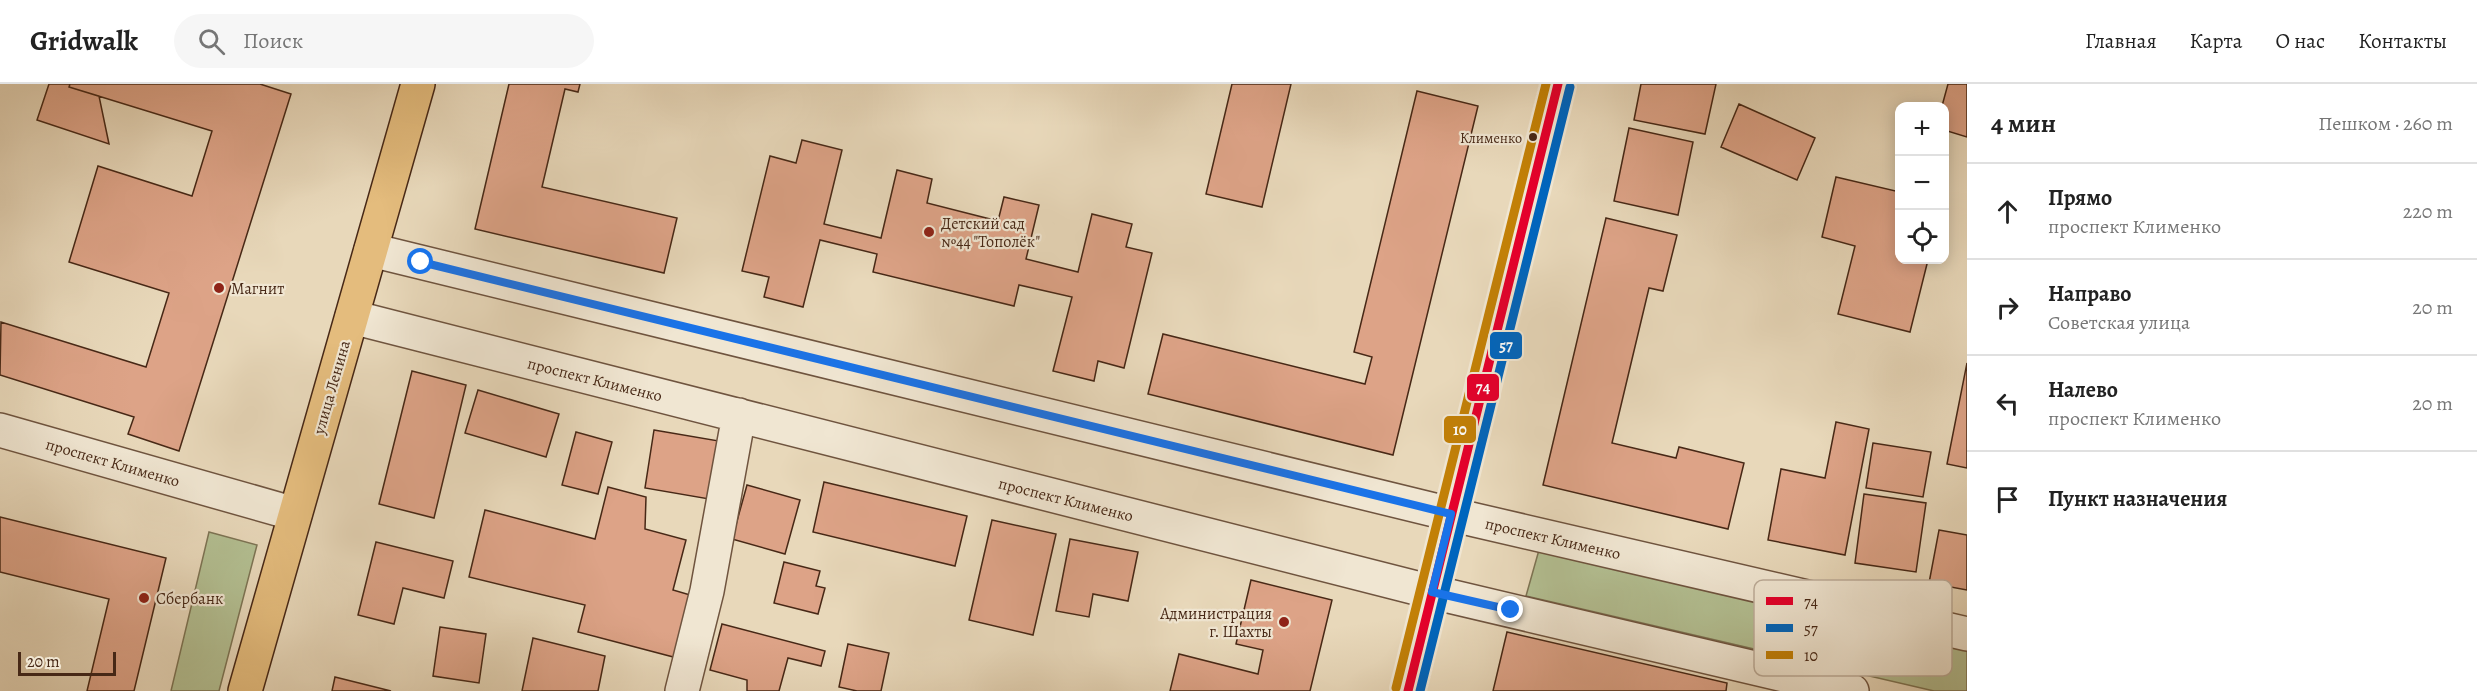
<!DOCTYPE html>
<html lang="ru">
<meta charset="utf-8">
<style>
body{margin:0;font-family:Alegreya,serif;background:#f6f6f6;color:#222}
.controls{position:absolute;right:18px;top:18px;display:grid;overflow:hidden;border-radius:12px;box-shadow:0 3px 15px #0003}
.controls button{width:54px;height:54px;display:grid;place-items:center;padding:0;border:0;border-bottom:2px solid #e0e0e0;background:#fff;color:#222;font:30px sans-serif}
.scale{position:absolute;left:18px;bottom:15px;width:98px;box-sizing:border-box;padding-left:6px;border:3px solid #472816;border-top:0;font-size:16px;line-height:21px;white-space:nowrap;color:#472816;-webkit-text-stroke:4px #f0e6d2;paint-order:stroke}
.stop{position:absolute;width:18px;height:18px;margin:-14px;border:4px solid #1a73e8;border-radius:50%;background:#fff}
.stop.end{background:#1a73e8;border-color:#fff;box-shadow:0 2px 6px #0008}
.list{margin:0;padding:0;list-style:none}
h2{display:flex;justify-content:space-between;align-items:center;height:78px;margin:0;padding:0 24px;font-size:26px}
h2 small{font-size:20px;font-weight:400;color:#767676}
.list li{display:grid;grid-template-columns:39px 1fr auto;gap:18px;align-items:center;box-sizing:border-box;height:96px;padding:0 24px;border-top:2px solid #e0e0e0}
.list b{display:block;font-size:22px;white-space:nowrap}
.list p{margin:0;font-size:20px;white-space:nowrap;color:#767676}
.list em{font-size:20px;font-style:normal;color:#767676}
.icon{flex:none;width:33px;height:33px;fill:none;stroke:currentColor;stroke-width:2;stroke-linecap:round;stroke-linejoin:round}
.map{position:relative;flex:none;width:1967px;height:607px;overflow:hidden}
header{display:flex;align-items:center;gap:36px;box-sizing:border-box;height:84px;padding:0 30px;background:#fff;border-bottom:2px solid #e0e0e0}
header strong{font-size:28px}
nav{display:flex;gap:33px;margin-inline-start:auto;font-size:21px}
.search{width:420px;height:54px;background:#f6f6f6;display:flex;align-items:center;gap:15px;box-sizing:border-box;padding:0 21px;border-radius:33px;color:#767676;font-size:22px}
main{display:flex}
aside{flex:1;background:#fff}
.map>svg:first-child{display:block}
.green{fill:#b3bf92;stroke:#7d7454;stroke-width:1.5}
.building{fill:#dda387;stroke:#472816;stroke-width:1.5}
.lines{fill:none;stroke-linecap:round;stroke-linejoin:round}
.minor-casing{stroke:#6f543f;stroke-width:36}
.major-casing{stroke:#472816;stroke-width:36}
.minor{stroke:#f0e6d2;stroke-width:33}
.major{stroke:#e4bc7d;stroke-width:33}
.bus-1-casing{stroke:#f0e6d2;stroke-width:14}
.bus-2-casing{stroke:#f0e6d2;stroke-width:14}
.bus-3-casing{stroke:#f0e6d2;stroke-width:14}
.bus-1{stroke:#e4002b;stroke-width:9}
.bus-2{stroke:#0065bd;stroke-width:9}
.bus-3{stroke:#c28007;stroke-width:9}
.route{stroke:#1a73e8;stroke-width:8}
.bus-dot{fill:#472816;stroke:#f0e6d2;stroke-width:2}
.poi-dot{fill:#8f2418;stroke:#f0e6d2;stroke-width:2}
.labels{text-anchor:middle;stroke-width:4.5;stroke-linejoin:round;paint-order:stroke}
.bus-label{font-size:14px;fill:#472816;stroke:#f0e6d2;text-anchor:end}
.poi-label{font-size:16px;fill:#472816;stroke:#f0e6d2;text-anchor:start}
.street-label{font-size:16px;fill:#472816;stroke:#f0e6d2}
.key{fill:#f0e6d2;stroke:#bdad9a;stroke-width:1.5}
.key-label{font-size:16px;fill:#472816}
.line-badge{stroke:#f0e6d2;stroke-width:2}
.badge-label{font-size:16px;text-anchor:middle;font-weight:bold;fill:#fff}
</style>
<header>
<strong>Gridwalk</strong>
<div class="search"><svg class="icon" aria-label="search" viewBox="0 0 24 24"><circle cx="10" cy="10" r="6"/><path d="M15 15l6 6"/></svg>Поиск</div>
<nav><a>Главная</a><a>Карта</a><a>О нас</a><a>Контакты</a></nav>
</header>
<main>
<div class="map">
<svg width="1967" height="607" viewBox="0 0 1967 607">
<rect width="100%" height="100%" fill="#e8d8ba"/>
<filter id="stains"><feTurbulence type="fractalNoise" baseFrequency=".00333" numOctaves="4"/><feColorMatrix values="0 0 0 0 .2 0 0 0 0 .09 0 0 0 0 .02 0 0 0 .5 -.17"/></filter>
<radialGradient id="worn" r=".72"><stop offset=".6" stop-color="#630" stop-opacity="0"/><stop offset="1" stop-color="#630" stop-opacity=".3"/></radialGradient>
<path class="green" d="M209 448 257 461 219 607H171Z
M1539 466 1967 567V607H1934L1526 512Z"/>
<path class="building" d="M49 0H70L69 3 99 12 109 60 37 36Z
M70 0H260L291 10 179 367 128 350 134 333 0 291 1 238 146 283 169 209 69 178 98 82 192 112 212 47 69 3Z
M509 0H580L578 8 565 5 542 103 677 134 664 189 475 145Z
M1232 0H1291L1262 123 1206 110Z
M1641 0H1716L1705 50 1634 36Z
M1948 0H1967V53L1944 46V22H1942Z
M1417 7 1478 22 1393 371 1148 310 1163 250 1365 300 1372 273 1354 268Z
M1739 20 1815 54 1797 96 1721 63Z
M1629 44 1693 58 1678 131 1614 117Z
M802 56 842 66 824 140 881 154 897 86 932 95 927 119 998 137 1004 113 1039 121 1026 175 1078 188 1092 130 1132 140 1126 163 1152 169 1124 284 1098 277 1094 297 1053 287 1072 213 1019 201 1014 222 873 188 877 170 820 156 803 223 764 213 769 193 742 187 770 72 796 79Z
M1836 93 1900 108V176H1928L1910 248 1838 230 1855 162 1822 153Z
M1606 134 1677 151 1663 207 1649 204 1612 359 1676 374 1679 363 1744 379 1728 445 1543 401Z
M1967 279V384L1947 380Z
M412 287 466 301 434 434 379 420Z
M478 306 559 330 546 373 465 349Z
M1836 338 1869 345 1845 471 1768 456 1781 385 1825 394Z
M654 346 719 357 709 415 645 404Z
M576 348 612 358 598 410 562 401Z
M1873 359 1931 368 1923 413 1866 404Z
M824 398 967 432 955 482 813 448Z
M747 401 800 416 785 470 732 455Z
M608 403 646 413 645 445 686 456 673 506 697 513 681 575 578 548 585 521 469 493 485 426 595 455Z
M1864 410 1926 419 1916 488 1855 479Z
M0 433 166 474 134 607H87L109 515 0 488Z
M992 436 1056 450 1033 551 969 536Z
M1939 446 1967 451V506L1929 499Z
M1070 455 1138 468 1128 517 1093 510 1089 533 1056 527Z
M376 458 453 477 444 514 403 504 394 540 358 531Z
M784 478 820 487 816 502 825 504 818 530 774 519Z
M1251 496 1332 516 1310 607H1170L1179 570 1258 590 1263 566 1236 560Z
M722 540 825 567 821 582 788 574 779 607H747V596L710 586Z
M440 543 486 550 479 599 433 592Z
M1507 548 1727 599 1726 607H1493Z
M533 554 605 572 598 607H522Z
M848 560 889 569 881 607H857L839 603Z
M335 593 391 607H332Z"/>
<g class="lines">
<defs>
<path id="minor" d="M371 166 1475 436 1967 550
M352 233 1432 508 1852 607
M0 346 295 430
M682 607 707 507 739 331"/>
<path id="major" d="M245 607 418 0
M1408 607 1558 0"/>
</defs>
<use href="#minor" class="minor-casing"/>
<use href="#major" class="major-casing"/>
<use href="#minor" class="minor"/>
<use href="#major" class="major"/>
<defs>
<path id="bus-1" d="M1408 607 1558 0"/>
<path id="bus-2" d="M1420 607 1570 3"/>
<path id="bus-3" d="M1396 604 1546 0"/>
</defs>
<use href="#bus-1" class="bus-1-casing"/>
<use href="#bus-2" class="bus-2-casing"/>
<use href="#bus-3" class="bus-3-casing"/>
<use href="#bus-1" class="bus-1"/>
<use href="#bus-2" class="bus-2"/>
<use href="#bus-3" class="bus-3"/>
</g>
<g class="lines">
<path class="route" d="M421 178 1451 430 1432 508 1511 526"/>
</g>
<circle class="bus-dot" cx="1533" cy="53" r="5"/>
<g class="poi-dot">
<circle cx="929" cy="148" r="6"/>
<circle cx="219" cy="204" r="6"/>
<circle cx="144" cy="514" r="6"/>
<circle cx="1284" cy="538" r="6"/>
</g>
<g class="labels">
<g class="bus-label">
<text x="1522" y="59">Клименко</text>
</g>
<g class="poi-label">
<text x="941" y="145">Детский сад<tspan x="941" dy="18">№44 "Тополёк"</tspan></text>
<text x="231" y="210">Магнит</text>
<text x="156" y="520">Сбербанк</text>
<text x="1272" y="535" text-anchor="end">Администрация<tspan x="1272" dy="18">г. Шахты</tspan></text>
</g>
<g class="street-label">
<text transform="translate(595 295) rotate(14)" y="6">проспект Клименко</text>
<text transform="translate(331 303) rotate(-74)" y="6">улица Ленина</text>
<text transform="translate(113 378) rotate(16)" y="6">проспект Клименко</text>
<text transform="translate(1066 415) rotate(14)" y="6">проспект Клименко</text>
<text transform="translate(1553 454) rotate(13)" y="6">проспект Клименко</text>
</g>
</g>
<rect x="1754" y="496" width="198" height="96" rx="9" class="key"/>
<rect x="1766" y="513" width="27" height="8" fill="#e4002b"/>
<rect x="1766" y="540" width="27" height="8" fill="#0065bd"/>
<rect x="1766" y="567" width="27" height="8" fill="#c28007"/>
<g class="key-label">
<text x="1804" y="523">74</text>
<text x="1804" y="550">57</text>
<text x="1804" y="577">10</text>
</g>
<g class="line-badge">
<rect x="1489" y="247" width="34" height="29" rx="6" fill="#0065bd"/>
<rect x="1466" y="289" width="34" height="29" rx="6" fill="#e4002b"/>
<rect x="1443" y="331" width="34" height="29" rx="6" fill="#c28007"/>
</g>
<g class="badge-label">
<text x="1506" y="267">57</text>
<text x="1483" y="309">74</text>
<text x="1460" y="351">10</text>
</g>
<rect width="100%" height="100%" filter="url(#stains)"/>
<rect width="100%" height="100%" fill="url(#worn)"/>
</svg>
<div class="controls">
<button>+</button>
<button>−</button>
<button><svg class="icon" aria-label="locate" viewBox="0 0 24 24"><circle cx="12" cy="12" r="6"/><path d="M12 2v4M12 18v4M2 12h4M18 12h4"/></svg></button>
</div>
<div class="scale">20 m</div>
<div class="stop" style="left:421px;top:178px"></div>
<div class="stop end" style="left:1511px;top:526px"></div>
</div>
<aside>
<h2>4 мин<small>Пешком · 260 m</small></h2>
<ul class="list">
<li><svg class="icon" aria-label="ahead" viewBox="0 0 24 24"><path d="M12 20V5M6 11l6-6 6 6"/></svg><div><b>Прямо</b><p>проспект Клименко</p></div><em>220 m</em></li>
<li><svg class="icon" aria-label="right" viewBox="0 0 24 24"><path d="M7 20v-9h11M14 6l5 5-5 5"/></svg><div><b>Направо</b><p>Советская улица</p></div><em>20 m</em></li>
<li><svg class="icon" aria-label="left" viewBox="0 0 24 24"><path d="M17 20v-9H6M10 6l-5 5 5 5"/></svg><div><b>Налево</b><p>проспект Клименко</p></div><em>20 m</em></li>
<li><svg class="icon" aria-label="arrive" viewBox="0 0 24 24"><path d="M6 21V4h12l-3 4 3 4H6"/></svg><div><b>Пункт назначения</b></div></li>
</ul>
</aside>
</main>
